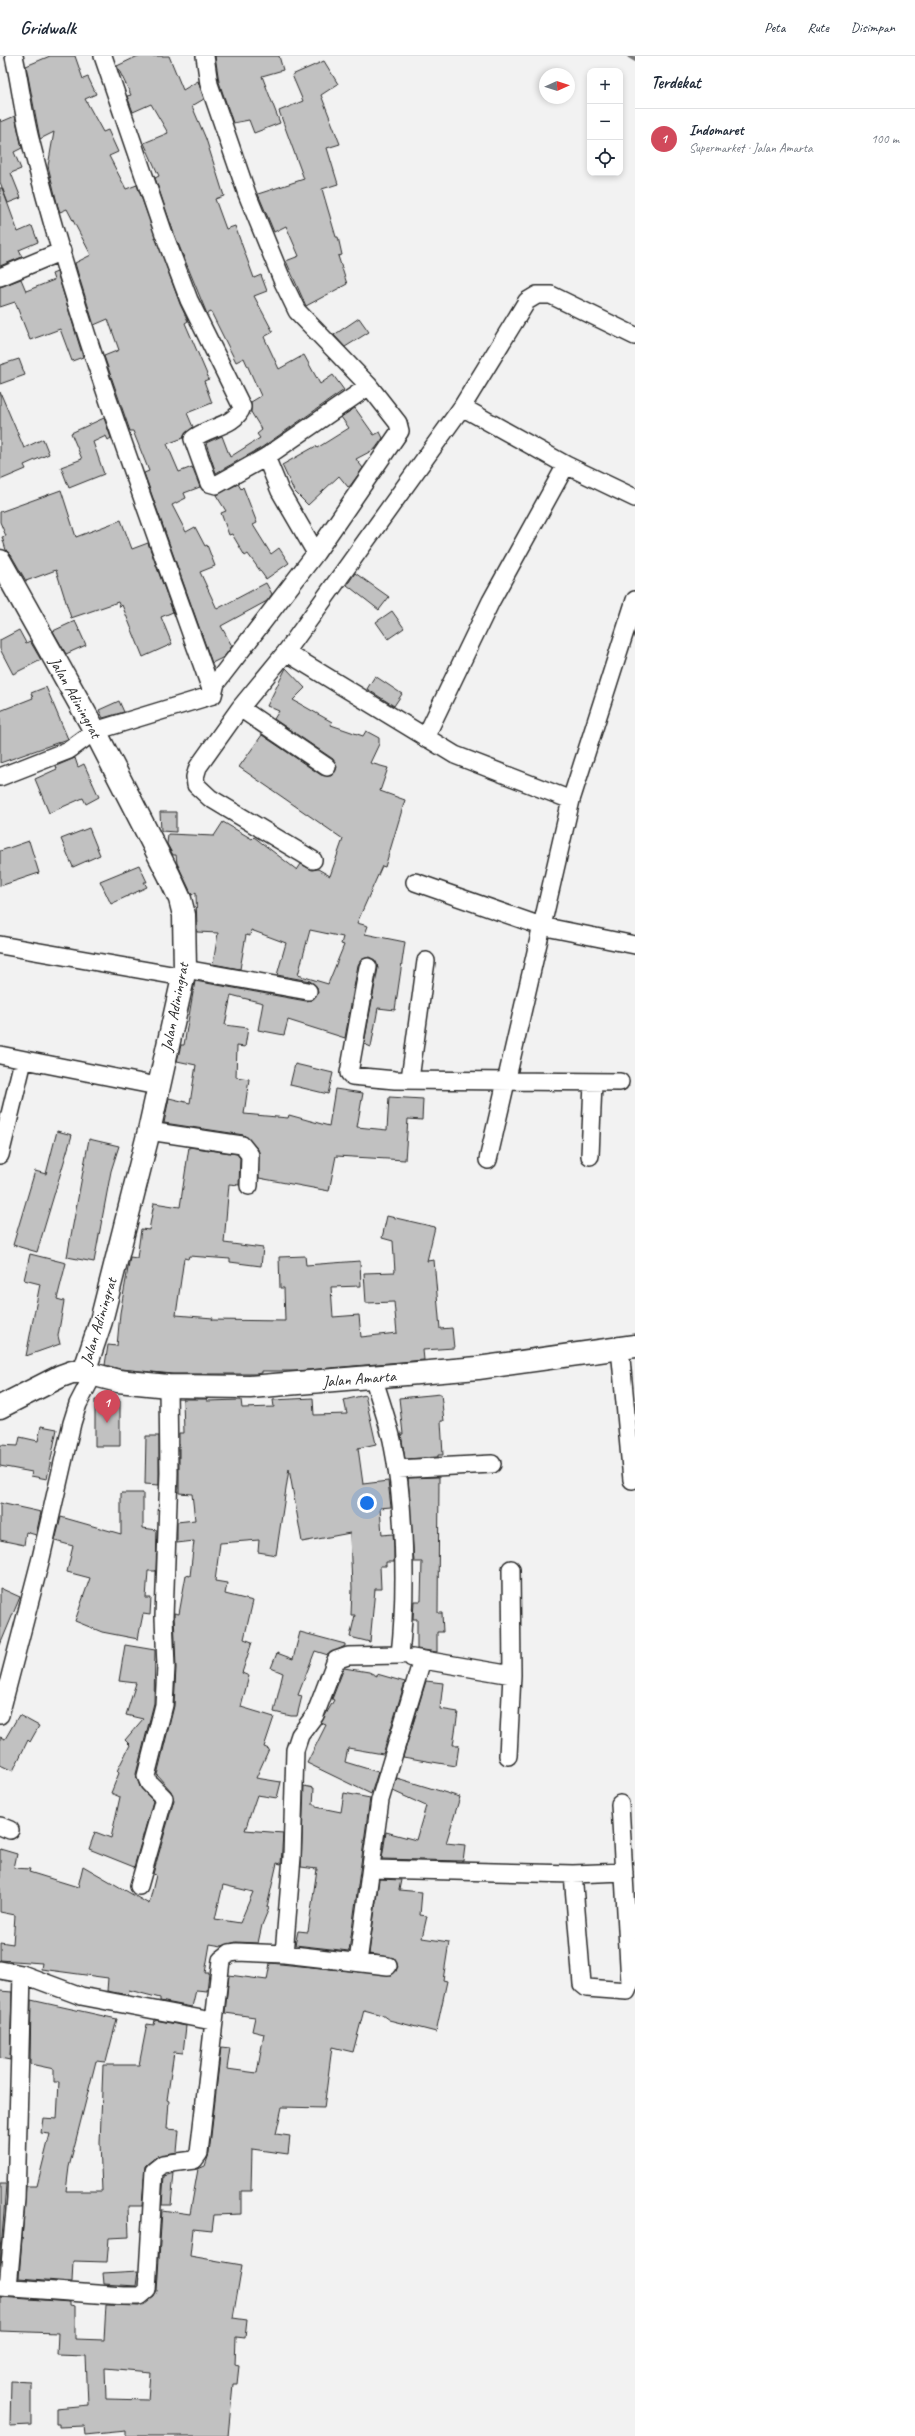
<!DOCTYPE html>
<html lang="id">
<meta charset="utf-8">
<style>
body{margin:0;font-family:Caveat,sans-serif;background:#f6f6f7;color:#1f2937}
.controls{position:absolute;right:12px;top:12px;display:grid;overflow:hidden;border-radius:8px;box-shadow:0 2px 6px #0003}
.controls button{width:36px;height:36px;display:grid;place-items:center;padding:0;border:0;border-bottom:1px solid #e0e1e3;background:#fff;color:#1f2937;font:20px sans-serif}
.compass{position:absolute;left:539px;top:12px;width:36px;height:36px;border-radius:50%;background:#fff;box-shadow:0 2px 6px #0003;rotate:87deg}
.you{position:absolute;left:367px;top:1447px;width:14px;height:14px;margin:-10px;border:3px solid #fff;border-radius:50%;background:#1a73e8;box-shadow:0 0 0 6px #1a73e833}
.badge{display:grid;place-items:center;width:26px;height:26px;border-radius:50%;background:#d1495b;color:#fff;font-size:13px;font-weight:700}
.pin{position:absolute;translate:-50% -33px;filter:drop-shadow(0 1px 2px #0008)}
.pin::after{content:'';position:absolute;top:21px;width:14px;height:12px;background:inherit;clip-path:polygon(0 0,100% 0,50% 100%)}
.list{margin:0;padding:0;list-style:none}
h2{display:flex;justify-content:space-between;align-items:center;height:52px;margin:0;padding:0 16px;font-size:17px}
h2 small{font-size:13px;font-weight:400;color:#747a83}
.list li{display:grid;grid-template-columns:26px 1fr auto;gap:12px;align-items:center;box-sizing:border-box;height:60px;padding:0 16px;border-top:1px solid #e0e1e3}
.list b{display:block;font-size:15px;white-space:nowrap}
.list p{margin:0;font-size:13px;white-space:nowrap;color:#747a83}
.list em{font-size:13px;font-style:normal;color:#747a83}
.icon{flex:none;width:22px;height:22px;fill:none;stroke:currentColor;stroke-width:2;stroke-linecap:round;stroke-linejoin:round}
.map{position:relative;flex:none;width:635px;height:2380px;overflow:hidden}
header{display:flex;align-items:center;gap:24px;box-sizing:border-box;height:56px;padding:0 20px;background:#fff;border-bottom:1px solid #e0e1e3}
header strong{font-size:19px}
nav{display:flex;gap:22px;margin-inline-start:auto;font-size:14px}
main{display:flex}
aside{flex:1;background:#fff}
.map>svg:first-child{display:block}
.lines{fill:none;stroke-linecap:round;stroke-linejoin:round}
.stream{stroke:#787878;stroke-width:5.5}
.building{fill:#c1c1c1;stroke:#2b2b2b;fill-rule:evenodd}
.minor-casing{stroke:#2b2b2b;stroke-width:20}
.tertiary-casing{stroke:#2b2b2b;stroke-width:25}
.minor{stroke:#fff;stroke-width:17}
.tertiary{stroke:#fff;stroke-width:22}
.labels{text-anchor:middle;stroke-width:3;stroke-linejoin:round;paint-order:stroke}
.street-label{font-size:16px;fill:#2b2b2b;stroke:#fff}
</style>
<header>
<strong>Gridwalk</strong>
<nav><a>Peta</a><a>Rute</a><a>Disimpan</a></nav>
</header>
<main>
<div class="map">
<svg width="635" height="2380" viewBox="0 0 635 2380">
<rect width="100%" height="100%" fill="#f2f2f2"/>
<filter id="ink" filterUnits="userSpaceOnUse"><feTurbulence type="fractalNoise" baseFrequency=".025" numOctaves="2"/><feDisplacementMap in="SourceGraphic" scale="8" xChannelSelector="R" yChannelSelector="G"/><feConvolveMatrix kernelMatrix="1 2 1 2 8 2 1 2 1" color-interpolation-filters="sRGB"/></filter>
<g filter="url(#ink)">
<g class="lines">
<path class="stream" d="M630 0 635 3"/>
</g>
<path class="building" d="M50 0H75L83 23 88 21 96 38 85 43 103 76 108 74 118 96 109 100 126 133 137 129 180 248 188 265 185 267 209 323 204 325 212 347 187 357 193 371 183 382 167 388 179 416 192 411 200 431 184 437 186 442 172 449 186 476 195 471 205 490 207 489 215 510 200 516 217 553 266 527 272 538 267 545 221 570 232 590 224 601 212 607 144 417 149 415 133 375H130L104 300 119 294 108 263 94 269 79 221 75 207 91 199 67 153 60 156 58 151 48 110 54 76 40 83 26 10Z
M138 0H169L183 34 198 25 204 43 192 50 206 83 224 140 215 143 226 173 235 170 254 222 261 219 267 235 254 240 273 276 264 281 279 313 304 299 320 328 333 319 344 334 261 392 216 417 206 387 222 380 230 401 260 382 257 378 262 374 251 356V346L261 340 244 302 236 306 211 256 207 258 173 175 155 122 159 120 144 87 168 77 151 48 133 56 127 40 131 39 117 10Z
M215 0H279L283 14 262 20 280 67 254 77 249 64 233 67 219 26Z
M324 5 338 28 321 39 340 88 327 92 338 128 322 133 336 181H338L342 199 338 200 347 228 306 250 286 205 299 200 286 170 274 176 258 138 304 123 279 55 303 45 292 19Z
M15 60 22 92 14 96 21 113 11 117 21 142 8 147 0 126V63L1 66Z
M0 132H2L18 176 32 170 38 186 19 194 22 201 0 210Z
M57 216 83 301 72 305 60 273 30 284 15 246 0 251V231L21 223 26 235 54 224 52 218Z
M359 262 369 276 345 291 334 279Z
M19 303 25 319 0 328V309Z
M0 336 24 392 43 383 49 398 24 409 26 413 0 424Z
M355 352 374 379 380 376 383 382 375 393 356 403 363 412 350 430 348 431 339 420 308 449 294 435 282 409 316 390 317 392 349 372 341 361Z
M104 362 111 382 108 384 106 380 93 386 104 418 69 432 61 411 82 403 71 377Z
M238 428 241 433 243 431 257 467 253 469 271 498 279 492 289 507 266 523 248 498 245 500 232 478 229 479 221 457 226 455 216 439Z
M61 434 76 481 121 464 132 493 148 487 173 556 161 561 172 588 143 601 122 549 120 551 118 546 71 562 56 514 26 525 11 499 6 494 2 481 6 480 0 466V456Z
M355 517 389 541 379 554 347 529Z
M392 555 404 572 388 583 376 566Z
M75 565 86 589 66 598 53 575Z
M19 574 26 587 30 585 41 604 13 618 0 593V584Z
M286 612 305 632 293 644 332 666 331 669 363 680 366 675 379 682V688L370 707 388 712 380 735 405 744 385 811 382 810 357 867 368 870 365 878 405 886 395 954 378 952 371 991 364 988 378 912 375 904 369 901 361 904 358 909 345 982 288 964 284 979 258 974 263 947 231 939 225 969 248 972 245 991 237 990 236 1021 249 1023 244 1058 288 1062 289 1059 329 1070 335 1033 363 1037 357 1071 387 1074 389 1041 423 1043 422 1064 408 1063 405 1104 336 1100 329 1135 259 1122 258 1093 244 1079 164 1067 169 1042 190 1047 196 1009 177 1005 181 989H184L195 925 306 945 312 944 318 937 317 931 310 925 277 919 286 887 251 874 250 880 246 879 240 913 213 908 218 877 197 876 196 836 192 839 177 807 176 799H173L167 788 168 778 214 780 223 766 252 783 254 781 297 814 301 808 312 814 318 813 330 820 343 783 239 711 262 679 321 719 331 720 335 716 337 711 333 703 274 663 279 655 267 650ZM310 874 343 881 341 888 344 889 328 928 298 919Z
M375 620 402 638 394 650 367 633Z
M46 631 68 683 0 707V655L33 642 31 637Z
M119 645 124 656 103 662 99 654Z
M75 702 78 711 84 708 99 741 86 748 83 742 49 757 35 723 57 713 56 710Z
M160 756H176V776L161 775Z
M89 772 100 799 73 811 61 783Z
M29 785 39 817 0 830V795Z
M139 809 147 826H144L147 831 111 848 100 825Z
M295 1008 333 1017 328 1038 290 1029Z
M57 1075 72 1079 37 1196 13 1189 35 1115 46 1118Z
M89 1083 119 1090 111 1115 94 1206 67 1201Z
M189 1091 237 1098 240 1102 239 1129 229 1128 224 1187 263 1192 261 1210 230 1206V1203L189 1200 188 1203 184 1202 176 1259 213 1262 212 1264 285 1265 284 1232H280L279 1201 305 1200 306 1209 360 1205 361 1230 331 1231 333 1261 359 1259 361 1281 397 1277 394 1246 366 1247 364 1217 395 1216 393 1185 382 1182 387 1160 435 1171 427 1205 434 1204 440 1273 452 1272 454 1292 423 1294 424 1304 295 1315H262V1317L256 1318H173L120 1313 105 1309 108 1289 117 1290 120 1257 130 1201 137 1202 141 1173 149 1174 154 1147 180 1151Z
M30 1198 66 1207 57 1243 64 1245 58 1280 60 1288 26 1300 40 1228 24 1224Z
M441 1338 444 1365H441L443 1399H438V1401L405 1403 401 1378H403L399 1342Z
M365 1339 376 1388 358 1392 363 1428 388 1425 391 1451 380 1452 382 1479 393 1478 394 1491V1506H386V1510H380L381 1533H375L370 1586 350 1581 355 1559H351L352 1533 350 1477 302 1486 289 1413 276 1499 258 1496 259 1484 220 1487 215 1525 227 1527 225 1538 253 1545 244 1583 252 1586 242 1617 249 1620 241 1651 274 1661 264 1691 269 1693 256 1722 281 1726 277 1742 257 1739 245 1774 283 1777 281 1808 277 1807 267 1851 269 1852 262 1869 258 1887 236 1886 222 1890 210 1888 205 1917H209L207 1935 196 1934 192 1951 160 1945V1942L129 1934 128 1939 107 1935 108 1922 41 1913 42 1907 0 1904V1886L13 1888 15 1859 0 1856V1793L17 1798 14 1812 30 1813 29 1816 78 1831 83 1810 149 1848 156 1819 153 1818 174 1744 171 1735 157 1719 174 1650 176 1612 174 1557 179 1558 186 1519 190 1520 194 1485 177 1487V1466L195 1464 192 1438 179 1437V1377H184L183 1343H207V1345L241 1344 242 1352 274 1351 273 1344 313 1342 314 1359 347 1358 344 1344ZM223 1829 253 1836 240 1867 215 1863Z
M95 1344H120V1390H95Z
M41 1370 57 1373 47 1423 31 1420 32 1416 0 1410V1389L18 1390 20 1381 38 1385Z
M146 1380H159V1429L145 1428Z
M439 1421 438 1557H442L443 1576H437V1596L417 1593V1563H413L414 1545H421L422 1506H414L408 1422Z
M121 1437H143V1472L157 1474 156 1515H148L146 1542H151L150 1559 143 1558 138 1583 102 1576 75 1565 90 1522 67 1516 73 1490 55 1485 61 1461 121 1478Z
M0 1447 41 1456 36 1479 26 1476 24 1489 0 1484Z
M0 1532 20 1541 0 1589Z
M300 1576 345 1588V1590L328 1599 315 1595 298 1639 302 1640 297 1660H291L274 1656 283 1617 271 1612 277 1597 293 1603Z
M125 1589 155 1594 154 1647 136 1718 140 1731 153 1745 134 1811 89 1793 95 1776 111 1782 120 1741 111 1737 119 1717 117 1715 130 1689 125 1684 143 1663 126 1659 136 1627 119 1625Z
M344 1612 369 1616 377 1620V1618L405 1626 383 1698 348 1692 345 1706 378 1716 371 1738 307 1707 326 1669 321 1667 334 1644 332 1643Z
M426 1625 443 1627 440 1653 458 1656 453 1689H459L456 1710 403 1701Z
M19 1659 39 1670 30 1686 28 1684 13 1715 0 1709V1681L5 1683Z
M397 1722 460 1741 446 1787 465 1789 463 1805 382 1803 386 1776 416 1784 426 1750 393 1735Z
M304 1730 314 1732 313 1749H316V1751L341 1756 344 1737 370 1742 349 1895 295 1889 298 1875 308 1876 317 1813 301 1811Z
M379 1823 401 1824 399 1834 422 1836 420 1859 427 1860 422 1882 449 1886 443 1924 447 1925 436 1976 389 1964 382 1959 364 1954 353 1996 332 1991 324 2052 282 2051 276 2078 290 2080 288 2098 252 2093 251 2135H241V2158L214 2159 212 2175 193 2173 190 2200 242 2209 233 2262 247 2264 245 2282 236 2281 235 2309 239 2310 237 2328H233L228 2380H126V2375L85 2379 84 2370 59 2371V2368H56V2352L88 2349 86 2300 57 2299 58 2277 0 2275V2241L70 2246V2249L75 2250V2283L104 2284 106 2249 140 2250 154 2241 157 2235 162 2154 190 2158 198 2113 205 2110 209 2098 221 1991 230 1992 227 2013 257 2017 264 1978 252 1975 255 1961 225 1957 229 1919 267 1924 270 1907 392 1919 398 1911 394 1902 369 1898ZM105 2312 150 2316 148 2344 106 2343Z
M0 1935 12 1936 10 2004 0 2002Z
M31 1944 117 1963 106 2006 96 2005 69 2111 66 2135H102L100 2087 103 2009H139L147 1968 154 1969 155 1964 186 1970 183 1997 174 1996 167 2044 169 2045 167 2073 179 2074 177 2096 157 2100 145 2110 142 2150H128L129 2181 109 2182 107 2206 73 2205 72 2226 19 2222 26 2130H37L50 2078 41 2077 43 2062 57 2063 59 2026H54V2013L30 2008Z
M174 2117 171 2149H162L164 2120Z
M0 2128H6L0 2209Z
M138 2215 136 2230 104 2228 103 2217Z
M11 2325 31 2326V2369L10 2370Z"/>
<g class="lines">
<defs>
<path id="minor" d="M14 0C20 27 23 55 30 83 77 272 148 455 213 639
M103 0 164 178 189 244 242 351C236 370 207 371 193 383L209 427 216 429 266 401 369 330
M205 0 209 28 247 138 283 226 297 255 369 330 398 367 400 375 316 497 216 627 213 639
M0 221 62 195
M462 351 566 409 635 442
M266 401 280 435 316 497
M286 596 455 699 571 744
M240 652 327 711
M425 682 491 545 566 409
M0 721 69 694 95 675 213 639
M313 804 210 742 196 729 195 721 198 711 240 652 286 596 462 351 527 245 537 239H551L635 280
M415 826 541 870 635 889
M0 889 183 921
M368 911 349 1017 352 1020 395 1024 620 1026
M185 913 308 935
M0 999 157 1030
M410 1023 426 905
M149 1075 242 1089 250 1099 249 1130
M0 1099 23 1005
M590 1100 593 1027
M488 1104 571 744 635 544
M620 1292 632 1424
M397 1413 492 1408
M412 1602 512 1619
M0 1659 41 1502 72 1367 78 1348 93 1319
M508 1700 512 1619 511 1513
M0 1770 10 1774
M372 1813 573 1818 624 1816
M573 1818 582 1928 587 1932 627 1935 630 1927 620 1748
M139 1830 164 1742 149 1727 146 1720 164 1649 166 1611 164 1561 169 1417 168 1330
M284 1898 388 1910
M358 1906 380 1744 422 1604
M0 1914 22 1918 81 1940 212 1965
M0 2231 124 2240H140L147 2234 154 2115 163 2108 194 2104 199 2097 221 1904 230 1897 237 1896 284 1898 292 1801 295 1694 300 1679 315 1659 336 1604 348 1600 400 1599C407 1535 405 1447 392 1384 387 1363 379 1341 373 1320
M8 2231 16 2143 22 1918"/>
<g id="tertiary">
<path id="s1" d="M0 505 95 675 169 819 180 843 184 859 185 913 149 1075 101 1265 84 1316"/>
<path id="s2" d="M0 1351 61 1320 72 1316H84L118 1325 168 1330 250 1331 478 1312 635 1290"/>
</g>
</defs>
<use href="#minor" class="minor-casing"/>
<use href="#tertiary" class="tertiary-casing"/>
<use href="#minor" class="minor"/>
<use href="#tertiary" class="tertiary"/>
</g>
</g>
<g class="labels">
<g class="street-label">
<text dy="6" stroke="none"><textPath href="#s1" startOffset="156">Jalan Adiningrat</textPath></text>
<text transform="translate(174 951) rotate(-79)" y="6">Jalan Adiningrat</text>
<text transform="translate(98 1265) rotate(-73)" y="6">Jalan Adiningrat</text>
<text dy="6" stroke="none"><textPath href="#s2" startOffset="369">Jalan Amarta</textPath></text>
</g>
</g>
</svg>
<div class="controls">
<button>+</button>
<button>−</button>
<button><svg class="icon" aria-label="locate" viewBox="0 0 24 24"><circle cx="12" cy="12" r="6"/><path d="M12 2v4M12 18v4M2 12h4M18 12h4"/></svg></button>
</div>
<svg class="compass" viewBox="-18 -18 36 36"><path d="M0-13l5 13h-10z" fill="#e53935"/><path d="M0 13l5-13h-10z" fill="#747a83"/></svg>
<div class="you"></div>
<div class="pin badge" style="left:107px;top:1367px">1</div>
</div>
<aside>
<h2>Terdekat<small></small></h2>
<ul class="list">
<li><span class="badge">1</span><div><b>Indomaret</b><p>Supermarket · Jalan Amarta</p></div><em>100 m</em></li>
</ul>
</aside>
</main>
